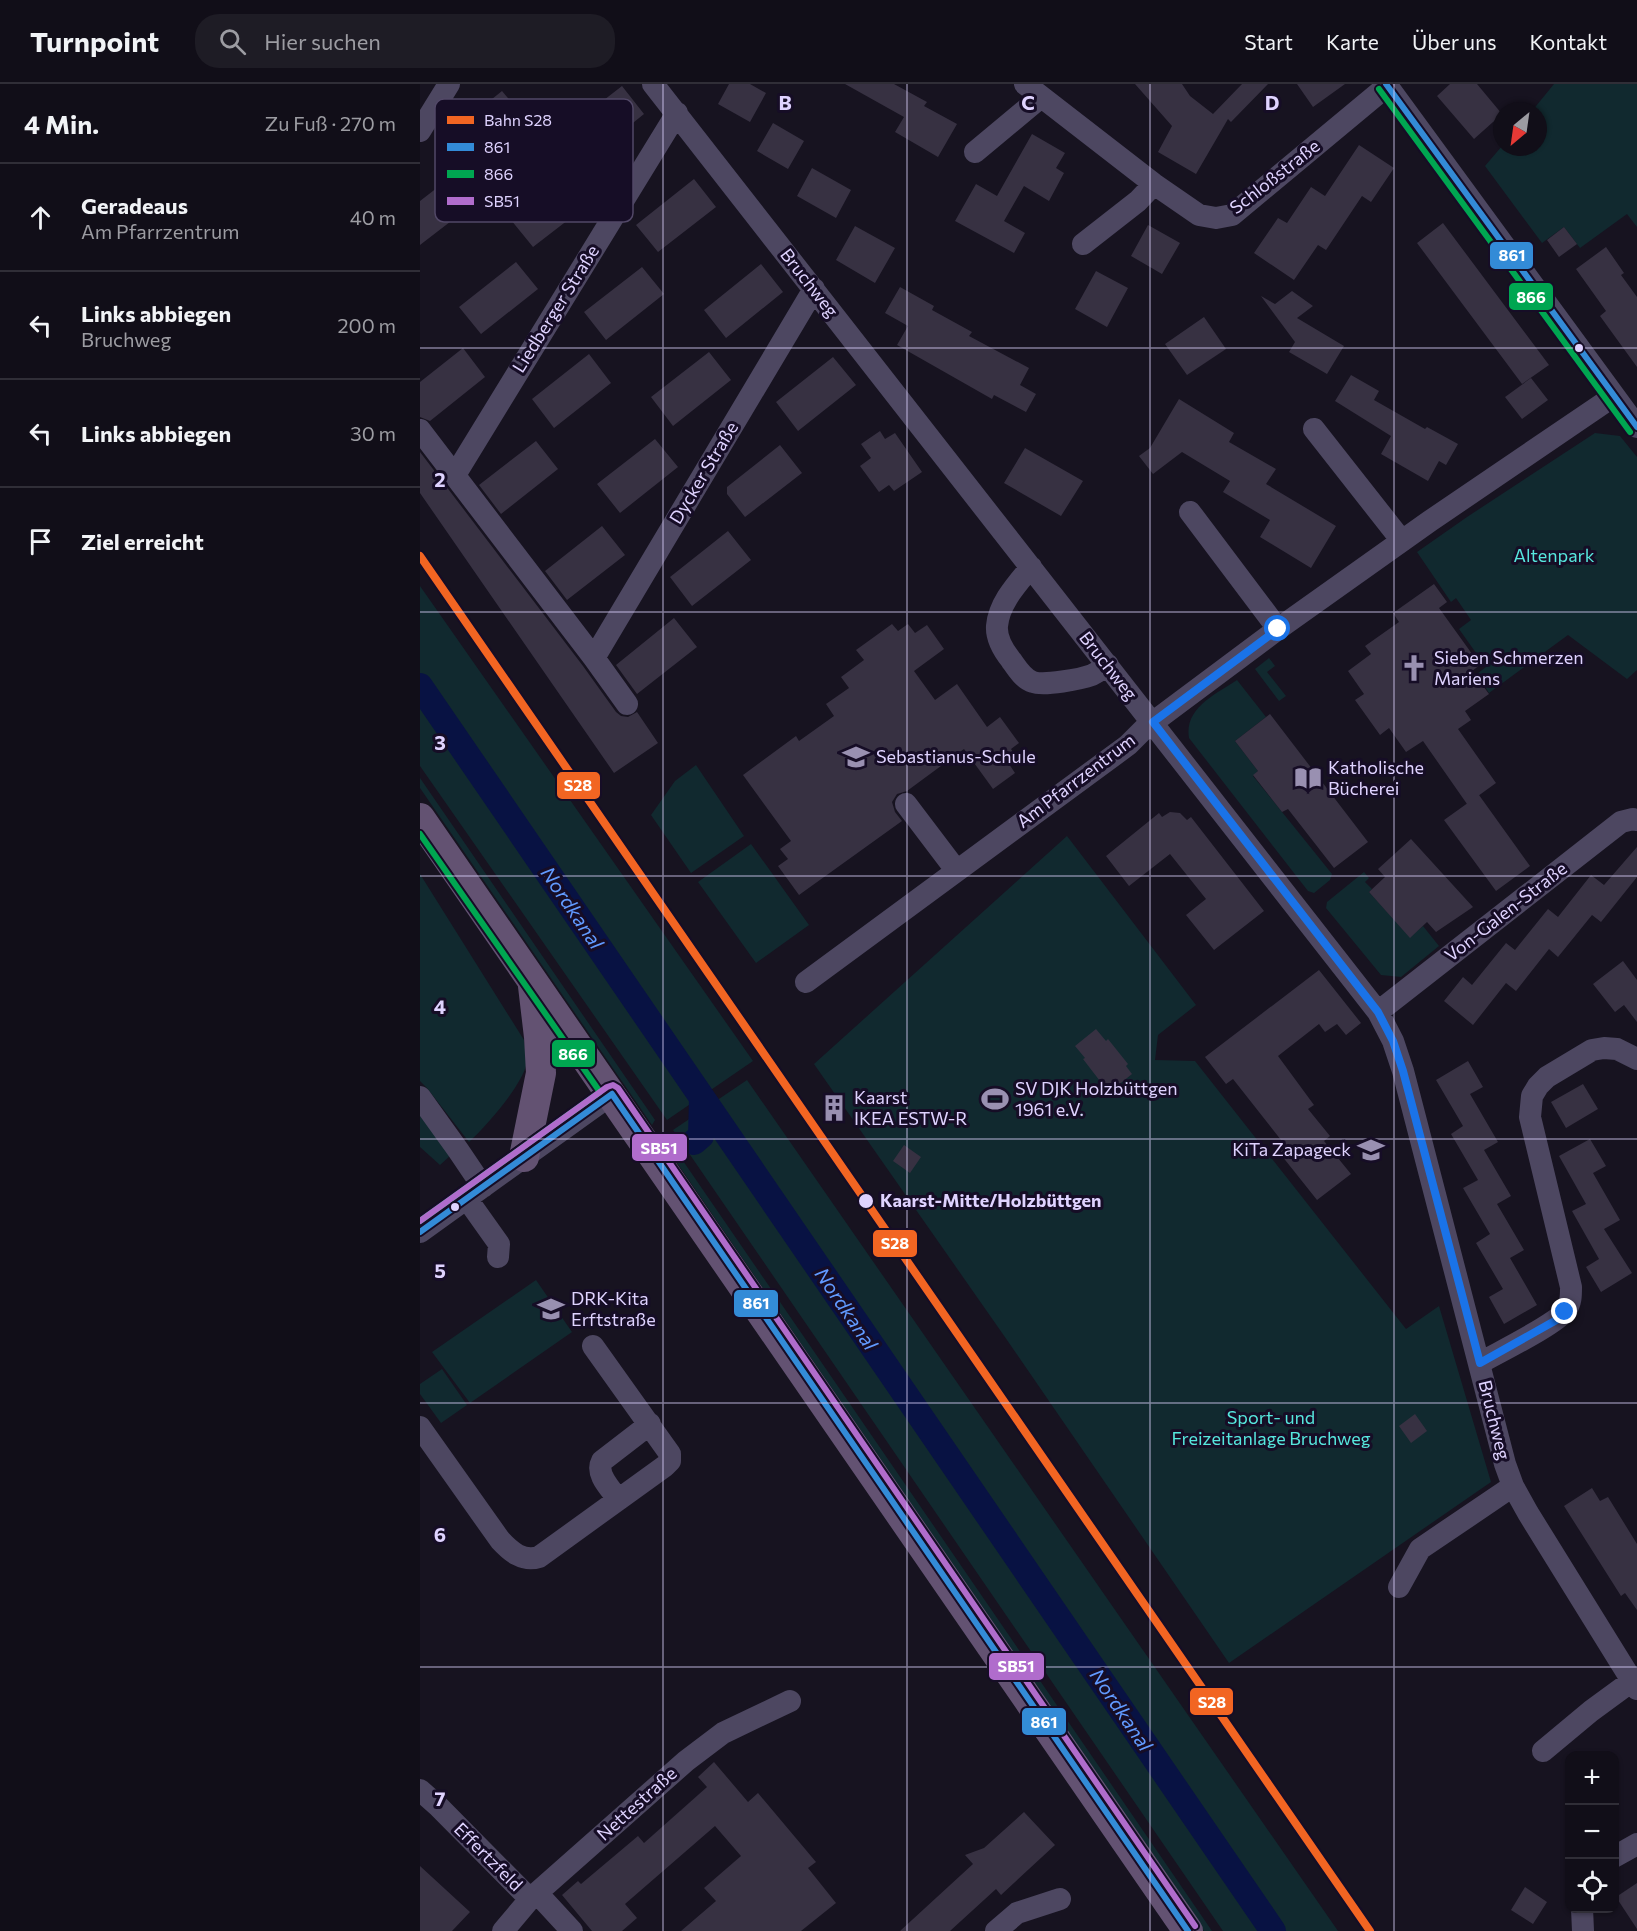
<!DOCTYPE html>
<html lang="de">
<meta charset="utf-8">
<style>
body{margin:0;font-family:Commissioner,sans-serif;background:#1e1c25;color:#f1f3f6}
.controls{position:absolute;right:18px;bottom:18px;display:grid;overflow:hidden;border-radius:12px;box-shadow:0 2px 4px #0004}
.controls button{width:54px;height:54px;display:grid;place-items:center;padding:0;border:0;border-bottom:2px solid #302e37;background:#110e18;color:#f1f3f6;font:30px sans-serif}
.compass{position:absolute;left:1073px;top:18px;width:54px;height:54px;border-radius:50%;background:#110e18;box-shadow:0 2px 4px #0004;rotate:209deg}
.stop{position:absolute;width:18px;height:18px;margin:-14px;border:4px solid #1a73e8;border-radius:50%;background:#fff}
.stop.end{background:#1a73e8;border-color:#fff;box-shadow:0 2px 6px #0008}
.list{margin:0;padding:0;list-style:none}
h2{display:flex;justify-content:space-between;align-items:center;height:78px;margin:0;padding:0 24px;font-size:26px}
h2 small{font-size:20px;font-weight:400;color:#9c9ca2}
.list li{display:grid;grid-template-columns:39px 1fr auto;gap:18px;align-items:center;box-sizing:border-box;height:108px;padding:0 24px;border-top:2px solid #302e37}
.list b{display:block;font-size:22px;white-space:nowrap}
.list p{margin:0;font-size:20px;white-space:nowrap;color:#9c9ca2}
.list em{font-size:20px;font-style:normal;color:#9c9ca2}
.icon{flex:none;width:33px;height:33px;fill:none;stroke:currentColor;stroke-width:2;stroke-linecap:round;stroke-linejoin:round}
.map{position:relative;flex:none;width:1217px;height:1847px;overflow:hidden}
header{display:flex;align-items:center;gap:36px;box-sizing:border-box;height:84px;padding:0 30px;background:#110e18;border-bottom:2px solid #302e37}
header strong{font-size:28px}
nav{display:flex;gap:33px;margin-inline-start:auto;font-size:21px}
.search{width:420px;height:54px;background:#1e1c25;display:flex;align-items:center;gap:15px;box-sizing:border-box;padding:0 21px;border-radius:24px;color:#9c9ca2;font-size:22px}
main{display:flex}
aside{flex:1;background:#110e18}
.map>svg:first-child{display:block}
.green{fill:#11292f}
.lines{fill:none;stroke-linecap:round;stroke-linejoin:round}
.canal{stroke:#081243;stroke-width:26}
.building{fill:#373142}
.minor{stroke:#4d4761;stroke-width:22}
.major{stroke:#635272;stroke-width:30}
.bus-1-casing{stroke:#160d26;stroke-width:10}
.bus-2-casing{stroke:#160d26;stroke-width:10}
.bus-3-casing{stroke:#160d26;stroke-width:10}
.bus-1{stroke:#338bd7;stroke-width:6}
.bus-2{stroke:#00a651;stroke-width:6}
.bus-3{stroke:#b06ccc;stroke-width:6}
.rail-1-casing{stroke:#160d26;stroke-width:12}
.rail-1{stroke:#f26522;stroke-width:8}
.route{stroke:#1a73e8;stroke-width:8}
.grid{fill:none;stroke:#dfd3ff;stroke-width:1.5;stroke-opacity:0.55}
.bus-dot{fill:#dfd3ff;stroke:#160d26;stroke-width:2}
.labels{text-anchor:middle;stroke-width:6;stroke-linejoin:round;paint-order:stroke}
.street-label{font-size:18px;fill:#dfd3ff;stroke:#160d26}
.park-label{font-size:18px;fill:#56e7dd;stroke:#160d26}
.poi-label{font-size:18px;fill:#dfd3ff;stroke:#160d26;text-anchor:start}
.stop-label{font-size:18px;font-weight:bold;fill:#dfd3ff;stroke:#160d26;text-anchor:start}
.water-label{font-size:20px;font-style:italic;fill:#619aff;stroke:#160d26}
.key{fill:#160d26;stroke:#524867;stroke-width:1.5}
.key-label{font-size:16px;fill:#dfd3ff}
.grid-label{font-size:20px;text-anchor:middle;font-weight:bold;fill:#dfd3ff;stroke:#160d26;stroke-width:6;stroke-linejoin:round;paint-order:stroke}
.line-badge{stroke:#160d26;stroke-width:2}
.badge-label{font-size:16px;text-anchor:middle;font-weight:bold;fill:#fff}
</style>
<header>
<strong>Turnpoint</strong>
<div class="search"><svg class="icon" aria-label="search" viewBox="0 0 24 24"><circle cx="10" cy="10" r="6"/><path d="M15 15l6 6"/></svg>Hier suchen</div>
<nav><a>Start</a><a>Karte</a><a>Über uns</a><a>Kontakt</a></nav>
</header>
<main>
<aside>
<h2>4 Min.<small>Zu Fuß · 270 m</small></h2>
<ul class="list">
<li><svg class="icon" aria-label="ahead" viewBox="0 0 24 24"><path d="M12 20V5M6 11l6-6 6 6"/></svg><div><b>Geradeaus</b><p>Am Pfarrzentrum</p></div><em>40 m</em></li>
<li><svg class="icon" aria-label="left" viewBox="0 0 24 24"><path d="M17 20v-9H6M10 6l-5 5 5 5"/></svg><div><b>Links abbiegen</b><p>Bruchweg</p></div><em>200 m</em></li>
<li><svg class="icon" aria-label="left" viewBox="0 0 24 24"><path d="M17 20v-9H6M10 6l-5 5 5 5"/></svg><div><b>Links abbiegen</b></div><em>30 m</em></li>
<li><svg class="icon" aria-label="arrive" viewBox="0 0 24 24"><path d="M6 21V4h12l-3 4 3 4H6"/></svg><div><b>Ziel erreicht</b></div></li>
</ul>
</aside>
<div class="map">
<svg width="1217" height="1847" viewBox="0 0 1217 1847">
<rect width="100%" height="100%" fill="#171320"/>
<path class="green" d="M1134 0H1217V143L1207 130 1160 164 1144 143 1122 159 1065 82 1082 62 1118 63V27H1112Z
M1175 349 1200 352 1217 373V586L1207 595 1148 551 1069 609 1057 590 1066 583 1039 545 1051 536 1036 514 1031 518 997 468 1047 433Z
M0 502 333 977 247 1036 0 682Z
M849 574 855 582 847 588 866 612 859 617 835 585Z
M817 596 846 633 815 657 838 687 833 692 912 790 910 796 894 809 888 807 769 654C764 624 796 610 817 596Z
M276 681 324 752 271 789 231 731 255 697Z
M0 694 235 1036 232 1041 0 704Z
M647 752 776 921 738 951 735 976 775 977 986 1245 1019 1222 1071 1398 809 1579 587 1256 394 980Z
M331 760 389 841 336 879 278 798Z
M944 788 949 794 945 798 952 805 949 808 990 853 1003 842 1019 862 981 893 961 891 906 824 907 818Z
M0 790 104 956C105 963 108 973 107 979 101 1003 67 1041 49 1058L7 1004 0 997Z
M327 996 918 1847H803L253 1046Z
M0 1028 31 1071 20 1081 0 1063Z
M248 1055 792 1847H784L242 1057Z
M116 1196 152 1248 50 1319 12 1268Z
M22 1285 47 1321 21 1339 0 1310V1300Z"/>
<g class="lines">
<path class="canal" d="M0 602 853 1847
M274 1058 281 1052 282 1014"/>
</g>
<path class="building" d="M309 0H330L346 9 330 38 298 20Z
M425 0H474L507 18 504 22 537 40 518 73 475 48 484 33Z
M715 0H762L770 12 793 30 822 0H848L811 38 808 35 776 90 738 68 752 42Z
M877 0H925L893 23Z
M1030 0H1057L1082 30 1054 55 1017 12Z
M202 2 224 30 167 76 144 47Z
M82 7 104 33 47 79 26 52Z
M353 39 384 57 368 85 337 67Z
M612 50 645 69 636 84 644 89 629 117 604 102 584 137 605 149 594 169 535 137 556 100 577 112Z
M939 61 974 84 951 118 942 112 906 166 898 161 874 196 834 169 858 134 867 139 891 103 905 112Z
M392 84 431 106 416 134 377 112Z
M148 90 170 119 113 163 91 136Z
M31 93 52 121 0 161V117Z
M274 95 296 123 238 168 216 141Z
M1023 139 1129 281 1102 300 997 159Z
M728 141 760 159 742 190 711 172Z
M435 142 475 164 455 199 416 176Z
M1144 143 1157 160 1139 173 1127 156Z
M1186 163 1204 189 1201 191 1217 213V283L1180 232 1186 227 1156 185Z
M96 178 118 205 61 250 39 223Z
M341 180 363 208 306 254 284 226Z
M222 183 244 210 186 256 164 228Z
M676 187 708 204 687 243 655 225Z
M480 203 514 222 512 226 552 248 549 252 609 284 600 301 616 310 606 328 574 311 572 315 477 261 488 242 465 229Z
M872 207 893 222 877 234 924 262 907 290 869 268 875 258 841 212 855 220Z
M784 233 806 265 767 291 745 260Z
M43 264 65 293 10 337 0 333V298Z
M289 268 311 296 253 342 231 313Z
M169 270 191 299 134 344 112 315Z
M413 273 436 301 378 347 356 318Z
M931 291 959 307 954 316 1005 345 1007 343 1038 360 1026 381 1019 377 1008 397 961 370 971 352 915 317Z
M1111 294 1128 316 1102 335 1085 313Z
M759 315 814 349 809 358 856 385 846 400 916 442 891 484 840 453 850 436 803 408 810 397 762 368 733 390 719 372 730 364Z
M460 347 465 355 475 349 502 388 474 407 469 401 459 408 440 382 451 374 441 360Z
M235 355 258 383 200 429 177 400Z
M116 357 138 385 81 430 59 401Z
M360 361 382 389 325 433 307 410V403Z
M605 364 663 397 641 432 584 399Z
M0 368 163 582 196 628 201 632 208 633 217 628 238 659 194 689 0 409Z
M182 442 205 471 147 516 125 487Z
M308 447 331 476 272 522 250 493Z
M1014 500 1027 518 1019 524 1060 581 1052 587 1069 610 1045 627 1051 636 1038 645 1076 699 1047 720 1003 657 986 668 969 644 960 651 935 616 944 610 928 587 951 570 945 562 979 538 973 529Z
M254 534 277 563 217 610 196 581Z
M472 540 478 547 488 540 495 549 507 541 524 565 494 587 515 616 537 600 567 643 580 633 599 659 591 665 597 674 589 680 595 689 573 705 544 665 487 707 477 710 472 718 475 728 482 737 379 811 358 782 368 775 360 765 371 757 323 691 376 652 379 657 414 632 406 620 429 604 421 593 444 576 436 566Z
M850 630 948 758 914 784 868 725 862 728 833 691 838 687 815 657Z
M1059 711 1110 782 1076 807 1024 736Z
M750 728 760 729 767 736 771 733 844 827 794 866 766 831 786 815 750 770 709 802 686 772 739 729 742 733Z
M991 755 1053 823 1016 848 1007 838 990 854 949 808 965 793 958 785Z
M1217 763V793L1181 838 1172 831 1138 873 1129 865 1096 907 1086 899 1053 941 1024 917 1043 893 1052 901 1086 859 1095 866 1128 825 1138 833 1171 791 1184 801Z
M1203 877 1217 896V938L1204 921 1195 928 1173 900Z
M899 886 941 939 926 951 917 940 905 948 899 940 858 972 894 1021 888 1025 910 1052 904 1057 931 1090 897 1116 854 1062 861 1056 813 995 806 1000 785 973Z
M676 945 686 957 688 955 708 980 706 982 712 990 691 1007 684 999 683 1001 663 975 665 974 655 962Z
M1048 977 1063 1003 1050 1010 1078 1058 1064 1066 1091 1112 1077 1120 1104 1166 1090 1174 1117 1221 1084 1240 1069 1213 1083 1205 1056 1159 1070 1150 1043 1104 1058 1096 1031 1050 1043 1042 1016 996Z
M1163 1000 1178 1025 1146 1044 1131 1018Z
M1170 1055 1186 1082 1173 1089 1200 1136 1184 1145 1212 1189 1181 1208 1166 1183 1179 1175 1152 1127 1166 1120 1139 1072Z
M484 1061 501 1073 490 1089 473 1077Z
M995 1330 1007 1347 991 1359 979 1342Z
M1172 1404 1180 1417 1188 1413 1217 1460V1526L1205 1509 1201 1512 1144 1422Z
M294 1678 328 1718 338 1709 396 1778 388 1784 416 1819 381 1847H261L296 1817 284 1804 321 1772 295 1742 205 1820 217 1834 202 1847H172L142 1811 158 1797 161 1800 218 1752 224 1759 287 1703 278 1693Z
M604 1728 635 1761 581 1811 576 1805 530 1847H480L553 1780 545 1771 564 1764Z
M0 1782 50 1828 32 1847H0Z
M1217 1799V1845L1196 1813Z
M1105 1803 1127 1818 1113 1840 1091 1826Z"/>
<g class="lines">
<path class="minor" d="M233 0 958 928 973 957 983 987 1085 1380 1093 1402 1108 1429 1217 1605
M605 0 734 100 779 131 796 134 812 131 967 2
M966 0 1217 343
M0 47 29 0
M555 68 621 13
M663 160 718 117 734 100
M894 345 982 457
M0 346 174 574 207 620
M35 391 257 29
M770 428 858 545
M611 483C597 500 579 519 577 542 576 555 583 566 591 576 596 583 603 595 613 598 624 602 661 595 672 591 678 588 683 585 688 581
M174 574 394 205
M486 720 536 786
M386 898 708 661 724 645 858 545 1010 437 1194 312
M958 928 1201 738 1213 735 1217 736
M0 1013 38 1066 63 1103
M47 1115 79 1160 78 1173
M0 1148 192 1010
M1060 1279C1077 1269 1137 1240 1146 1226 1151 1219 1151 1212 1151 1203L1110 1033 1112 1012 1118 1002 1127 993 1172 966 1184 964 1197 965 1217 975
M0 1343 80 1456C91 1468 103 1478 119 1473L245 1382 250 1377V1370L173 1262
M198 1415C190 1404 175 1390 182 1377L230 1340
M979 1503 1000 1465 1093 1402
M1123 1667 1171 1627 1212 1597
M0 1706 18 1722 110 1815
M1194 1773 1217 1760
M117 1809 152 1847
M1162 1824 1163 1847
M83 1847 110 1815 266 1677 303 1649 370 1617
M576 1847 597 1829 640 1815"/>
<path class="major" d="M0 734 768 1847
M104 1073 121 989 119 953 113 902"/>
<defs>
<path id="bus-1" d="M966 0 1217 343
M192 1010 768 1847
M0 1148 192 1010"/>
<path id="bus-2" d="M959 5 1210 348
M0 750 180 1008 0 1137"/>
<path id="bus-3" d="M0 1137 187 1003 193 1001 198 1004 775 1842"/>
</defs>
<use href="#bus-1" class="bus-1-casing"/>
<use href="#bus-2" class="bus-2-casing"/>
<use href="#bus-3" class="bus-3-casing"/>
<use href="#bus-1" class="bus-1"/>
<use href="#bus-2" class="bus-2"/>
<use href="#bus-3" class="bus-3"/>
<defs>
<path id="rail-1" d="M0 472 950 1847"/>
</defs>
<use href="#rail-1" class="rail-1-casing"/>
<use href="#rail-1" class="rail-1"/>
</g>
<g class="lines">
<path class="route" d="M858 545 733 638 958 928 973 957 983 987 1060 1279 1140 1234 1145 1228"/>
</g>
<path class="grid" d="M243 0V1847M487 0V1847M730 0V1847M974 0V1847M0 264H1217M0 528H1217M0 792H1217M0 1055H1217M0 1319H1217M0 1583H1217"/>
<defs>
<symbol id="church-bare" viewBox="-9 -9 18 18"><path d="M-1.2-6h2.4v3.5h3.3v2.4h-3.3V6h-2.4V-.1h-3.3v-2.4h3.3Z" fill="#9990b1" stroke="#160d26" stroke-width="2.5" paint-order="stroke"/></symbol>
<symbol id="school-bare" viewBox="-9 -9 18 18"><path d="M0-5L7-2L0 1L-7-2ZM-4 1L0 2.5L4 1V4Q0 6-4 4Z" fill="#9990b1" stroke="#160d26" stroke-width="2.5" paint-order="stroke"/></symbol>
<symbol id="library-bare" viewBox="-9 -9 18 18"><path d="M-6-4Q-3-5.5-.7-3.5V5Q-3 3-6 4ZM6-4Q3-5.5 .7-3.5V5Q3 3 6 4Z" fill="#9990b1" stroke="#160d26" stroke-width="2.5" paint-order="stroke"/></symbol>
<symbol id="stadium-bare" viewBox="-9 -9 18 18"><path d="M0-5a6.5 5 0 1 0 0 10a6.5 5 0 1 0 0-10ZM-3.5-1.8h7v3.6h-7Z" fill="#9990b1" stroke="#160d26" stroke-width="2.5" paint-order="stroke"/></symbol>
<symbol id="building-bare" viewBox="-9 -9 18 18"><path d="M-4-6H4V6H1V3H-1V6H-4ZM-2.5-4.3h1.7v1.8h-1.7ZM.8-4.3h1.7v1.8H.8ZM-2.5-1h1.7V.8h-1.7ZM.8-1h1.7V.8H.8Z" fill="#9990b1" stroke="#160d26" stroke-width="2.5" paint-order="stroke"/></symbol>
</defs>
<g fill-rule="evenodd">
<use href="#church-bare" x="975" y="565" width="38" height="38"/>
<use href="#school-bare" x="417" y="654" width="38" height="38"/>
<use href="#library-bare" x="869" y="675" width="38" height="38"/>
<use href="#stadium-bare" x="556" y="996" width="38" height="38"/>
<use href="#building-bare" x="395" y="1005" width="38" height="38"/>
<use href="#school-bare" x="932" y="1047" width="38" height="38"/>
<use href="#school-bare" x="112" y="1206" width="38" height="38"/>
</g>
<g class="bus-dot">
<circle cx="1159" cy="264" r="5"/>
<circle cx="446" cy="1117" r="8"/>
<circle cx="35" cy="1123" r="5"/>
</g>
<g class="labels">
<g class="street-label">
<text transform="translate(855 93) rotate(-38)" y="6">Schloßstraße</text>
<text transform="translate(389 199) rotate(52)" y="6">Bruchweg</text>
<text transform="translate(136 225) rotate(-58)" y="6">Liedberger Straße</text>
<text transform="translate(284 389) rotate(-59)" y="6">Dycker Straße</text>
<text transform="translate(688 582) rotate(52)" y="6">Bruchweg</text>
<text transform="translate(656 697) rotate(-37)" y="6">Am Pfarrzentrum</text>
<text transform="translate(1086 828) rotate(-38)" y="6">Von-Galen-Straße</text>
<text transform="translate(1074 1336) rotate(76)" y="6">Bruchweg</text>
<text transform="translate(217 1720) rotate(-42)" y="6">Nettestraße</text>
<text transform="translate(68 1773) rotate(45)" y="6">Effertzfeld</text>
</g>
<g class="park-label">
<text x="1134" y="478">Altenpark</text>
<text x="851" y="1340">Sport- und<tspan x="851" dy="21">Freizeitanlage Bruchweg</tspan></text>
</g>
<g class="poi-label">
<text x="1014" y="580">Sieben Schmerzen<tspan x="1014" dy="21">Mariens</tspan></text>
<text x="456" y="679">Sebastianus-Schule</text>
<text x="908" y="690">Katholische<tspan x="908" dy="21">Bücherei</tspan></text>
<text x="595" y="1011">SV DJK Holzbüttgen<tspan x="595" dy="21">1961 e.V.</tspan></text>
<text x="434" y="1020">Kaarst<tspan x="434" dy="21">IKEA ESTW-R</tspan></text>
<text x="931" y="1072" text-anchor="end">KiTa Zapageck</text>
<text x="151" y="1221">DRK-Kita<tspan x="151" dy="21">Erftstraße</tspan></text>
</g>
<g class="stop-label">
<text x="460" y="1123">Kaarst-Mitte/Holzbüttgen</text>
</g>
<g class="water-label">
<text transform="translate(152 824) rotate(56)" y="7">Nordkanal</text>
<text transform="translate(426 1225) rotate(56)" y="7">Nordkanal</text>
<text transform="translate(701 1626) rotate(56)" y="7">Nordkanal</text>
</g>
</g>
<rect x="15" y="15" width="198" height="123" rx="9" class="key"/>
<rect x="27" y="32" width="27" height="8" fill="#f26522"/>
<rect x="27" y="59" width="27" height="8" fill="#338bd7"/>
<rect x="27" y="86" width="27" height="8" fill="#00a651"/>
<rect x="27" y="113" width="27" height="8" fill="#b06ccc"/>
<g class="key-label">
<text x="64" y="42">Bahn S28</text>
<text x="64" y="69">861</text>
<text x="64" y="96">866</text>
<text x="64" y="123">SB51</text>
</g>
<g class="grid-label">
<text x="365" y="26">B</text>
<text x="608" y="26">C</text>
<text x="852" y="26">D</text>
<text x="20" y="403">2</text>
<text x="20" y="666">3</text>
<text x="20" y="930">4</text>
<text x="20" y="1194">5</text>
<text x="20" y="1458">6</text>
<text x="20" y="1722">7</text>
</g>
<g class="line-badge">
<rect x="1069" y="157" width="45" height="29" rx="6" fill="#338bd7"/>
<rect x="1088" y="198" width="46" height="29" rx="6" fill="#00a651"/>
<rect x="136" y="687" width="45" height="29" rx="6" fill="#f26522"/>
<rect x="131" y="955" width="45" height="29" rx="6" fill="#00a651"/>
<rect x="211" y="1049" width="57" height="29" rx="6" fill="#b06ccc"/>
<rect x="452" y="1145" width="46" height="29" rx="6" fill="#f26522"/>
<rect x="313" y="1205" width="46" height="29" rx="6" fill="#338bd7"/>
<rect x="568" y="1568" width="57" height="29" rx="6" fill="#b06ccc"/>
<rect x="769" y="1603" width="45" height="29" rx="6" fill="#f26522"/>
<rect x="601" y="1623" width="46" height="29" rx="6" fill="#338bd7"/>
</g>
<g class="badge-label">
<text x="1092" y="177">861</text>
<text x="1111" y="219">866</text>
<text x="158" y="707">S28</text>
<text x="153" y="976">866</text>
<text x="239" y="1070">SB51</text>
<text x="475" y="1165">S28</text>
<text x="336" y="1225">861</text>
<text x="596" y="1588">SB51</text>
<text x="792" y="1624">S28</text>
<text x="624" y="1644">861</text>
</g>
</svg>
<div class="controls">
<button>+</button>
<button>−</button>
<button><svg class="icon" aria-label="locate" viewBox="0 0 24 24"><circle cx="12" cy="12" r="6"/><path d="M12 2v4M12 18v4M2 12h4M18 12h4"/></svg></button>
</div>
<svg class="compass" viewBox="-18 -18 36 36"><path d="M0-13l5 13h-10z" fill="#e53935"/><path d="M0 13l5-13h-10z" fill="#9c9ca2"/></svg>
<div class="stop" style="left:858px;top:545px"></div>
<div class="stop end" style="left:1145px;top:1228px"></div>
</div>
</main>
